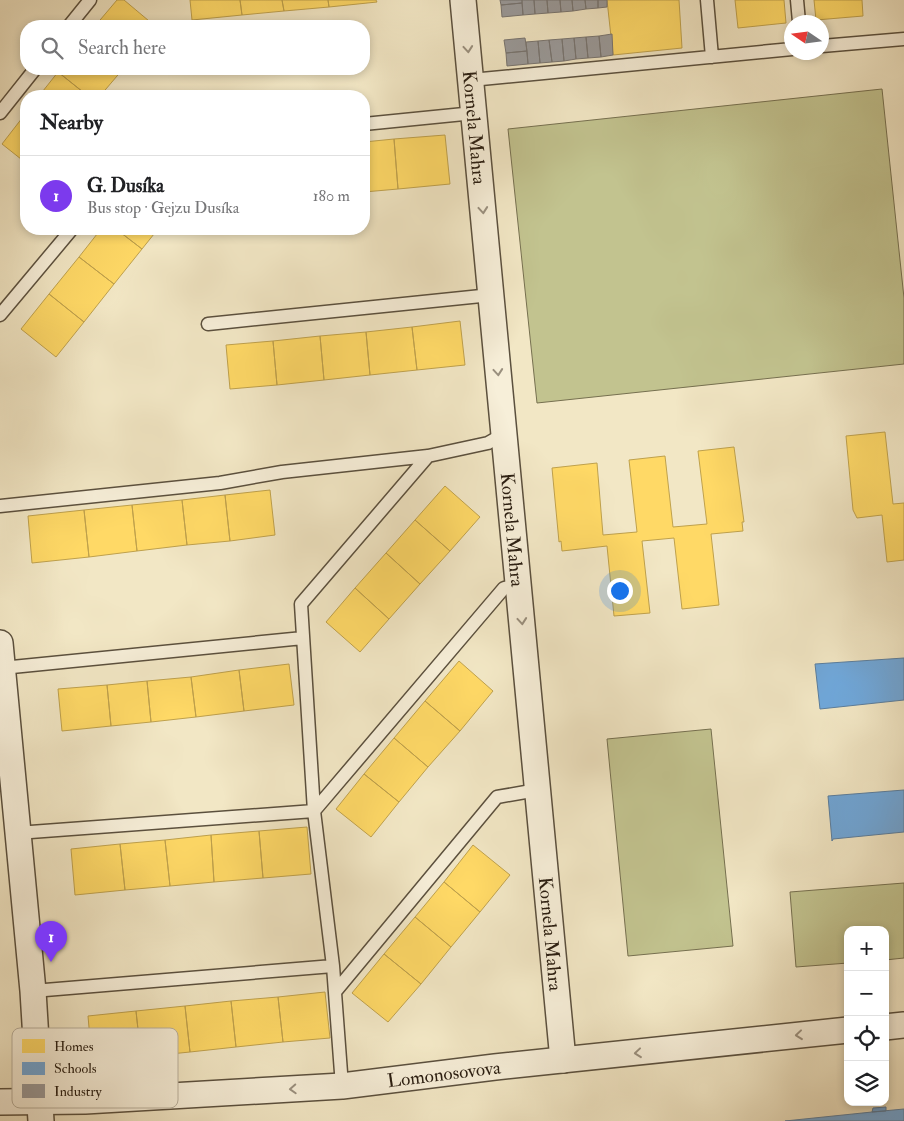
<!DOCTYPE html>
<meta charset="utf-8">
<style>
body{margin:0;font-family:"IM FELL Double Pica",serif;background:#f6f6f6;color:#202124}
.controls{position:absolute;right:15px;bottom:15px;display:grid;overflow:hidden;border-radius:10px;box-shadow:0 2px 8px #0003}
.controls button{width:45px;height:45px;display:grid;place-items:center;padding:0;border:0;border-bottom:1px solid #e0e0e0;background:#fff;color:#202124;font:25px sans-serif}
.compass{position:absolute;left:784px;top:15px;width:45px;height:45px;border-radius:50%;background:#fff;box-shadow:0 2px 8px #0003;rotate:283deg}
.you{position:absolute;left:619px;top:590px;width:18px;height:18px;margin:-12px;border:4px solid #fff;border-radius:50%;background:#1a73e8;box-shadow:0 0 0 8px #1a73e833}
.badge{display:grid;place-items:center;width:32px;height:32px;border-radius:50%;background:#7c3aed;color:#fff;font-size:16px;font-weight:700}
.pin{position:absolute;translate:-50% -41px;filter:drop-shadow(0 1px 2px #0008)}
.pin::after{content:'';position:absolute;top:26px;width:18px;height:15px;background:inherit;clip-path:polygon(0 0,100% 0,50% 100%)}
.list{margin:0;padding:0;list-style:none}
h2{display:flex;justify-content:space-between;align-items:center;height:65px;margin:0;padding:0 20px;font-size:21px}
h2 small{font-size:16px;font-weight:400;color:#757577}
.list li{display:grid;grid-template-columns:32px 1fr auto;gap:15px;align-items:center;box-sizing:border-box;height:80px;padding:0 20px;border-top:1px solid #e0e0e0}
.list b{display:block;font-size:19px;white-space:nowrap}
.list p{margin:0;font-size:16px;white-space:nowrap;color:#757577}
.list em{font-size:16px;font-style:normal;color:#757577}
.icon{flex:none;width:28px;height:28px;fill:none;stroke:currentColor;stroke-width:2;stroke-linecap:round;stroke-linejoin:round}
.map{position:relative;flex:none;width:904px;height:1121px;overflow:hidden}
.search{position:absolute;background:#fff;box-shadow:0 2px 8px #0003;left:20px;top:20px;width:350px;height:55px;display:flex;align-items:center;gap:12px;box-sizing:border-box;padding:0 18px;border-radius:20px;color:#757577;font-size:19px}
.panel{position:absolute;background:#fff;box-shadow:0 2px 8px #0003;left:20px;top:90px;width:350px;height:145px;border-radius:20px}
.map>svg:first-child{display:block}
.green{fill:#c2c38f;stroke:#767050}
.homes{fill:#ffd966;stroke:#bfa14c}
.schools{fill:#6fa8dc;stroke:#5a7e9f}
.industry{fill:#999;stroke:#777470}
.lines{fill:none;stroke-linecap:round;stroke-linejoin:round}
.lane-casing{stroke:#5b503e;stroke-width:15}
.street-casing{stroke:#5b503e;stroke-width:28}
.lane{stroke:#f7efd9;stroke-width:12}
.street{stroke:#f7efd9;stroke-width:25}
.oneway{stroke:#9a907f}
.labels{text-anchor:middle;stroke-width:5;stroke-linejoin:round;paint-order:stroke}
.street-label{font-size:19px;fill:#291d11;stroke:#f7efd9}
.key{fill:#f7efd9;stroke:#b9b09d;stroke-width:1}
.key-label{font-size:14px;fill:#291d11}
</style>
<div class="map">
<svg width="904" height="1121" viewBox="0 0 904 1121">
<rect width="100%" height="100%" fill="#f2e7c5"/>
<filter id="stains"><feTurbulence type="fractalNoise" baseFrequency=".004" numOctaves="4"/><feColorMatrix values="0 0 0 0 .2 0 0 0 0 .09 0 0 0 0 .02 0 0 0 .5 -.17"/></filter>
<radialGradient id="worn" r=".72"><stop offset=".6" stop-color="#630" stop-opacity="0"/><stop offset="1" stop-color="#630" stop-opacity=".3"/></radialGradient>
<path class="green" d="M882 89 904 298V364L537 403 508 129Z
M711 729 733 946 628 956 607 739Z
M904 883V958L885 960V930H848V963L796 967 790 892Z"/>
<path class="homes" d="M117 0H124L155 26H95Z
M190 0H240L242 15 192 20Z
M240 0H282L284 11 242 15Z
M282 0H328L329 7 284 11Z
M328 0H376L377 2 329 7Z
M607 0H679L682 48 613 55Z
M735 0H784L786 23 738 28Z
M814 0H862L863 16 816 20Z
M61 69H123L100 96H88L58 72Z
M58 72 88 96H39Z
M26 113V163L2 144Z
M445 135 450 184 398 189 394 139Z
M394 139 398 189 364 192V142Z
M101 229H116L142 249 114 284 79 257Z
M116 229H158L142 249Z
M79 257 114 284 84 322 49 294Z
M49 294 84 322 56 357 21 329Z
M460 321 465 365 417 370 412 327Z
M412 327 417 370 370 375 366 332Z
M366 332 370 375 324 380 320 336Z
M320 336 324 380 277 385 273 341Z
M273 341 277 385 230 389 226 345Z
M885 432 893 504 904 503V560L887 562 882 515 857 518 853 510 846 436Z
M734 447 744 522H742L743 531 711 534 719 605 682 609 674 538 642 541 650 613 614 616 607 546 562 551 561 541 559 542 552 468 597 463 603 535 637 532 629 460 665 456 673 527 707 524 698 451Z
M445 486 480 517 450 551 415 520Z
M270 490 275 535 230 541 225 495Z
M225 495 230 541 187 545 182 500Z
M182 500 187 545 137 551 132 505Z
M132 505 137 551 89 557 84 510Z
M84 510 89 557 32 563 28 516Z
M415 520 450 551 420 584 386 553Z
M386 553 420 584 389 619 355 588Z
M355 588 389 619 360 652 326 622Z
M459 661 493 691 460 731 425 701Z
M289 664 294 705 244 711 239 670Z
M239 670 244 711 196 717 191 677Z
M191 677 196 717 151 722 147 681Z
M147 681 151 722 111 726 107 685Z
M107 685 111 726 62 731 58 689Z
M425 701 460 731 428 767 394 738Z
M394 738 428 767 399 802 364 774Z
M364 774 399 802 371 837 336 809Z
M307 827 311 874 263 878 259 831Z
M259 831 263 878 214 882 211 835Z
M211 835 214 882 170 886 165 840Z
M165 840 170 886 125 890 120 844Z
M120 844 125 890 75 895 71 849Z
M473 845 510 875 480 912 444 882Z
M444 882 480 912 451 947 415 917Z
M415 917 451 947 421 984 384 954Z
M384 954 421 984 388 1022 352 993Z
M325 992 330 1038 283 1042 278 997Z
M278 997 283 1042 236 1047 231 1001Z
M231 1001 236 1047 190 1052 185 1006Z
M185 1006 190 1052 141 1057 136 1011Z
M136 1011 141 1057 92 1062 88 1016Z"/>
<path class="schools" d="M904 658V700L820 709 815 664Z
M904 790V832L833 839 832 841 828 796Z
M886 1107V1111L872 1112 873 1108Z
M904 1109V1121H785L872 1112Z"/>
<path class="industry" d="M500 0H522V3L501 5Z
M522 0H534L535 14 523 15Z
M534 0H547L548 13 535 14Z
M547 0H560L561 12 548 13Z
M560 0H572L573 11 561 12Z
M572 0H585L586 9 573 11Z
M585 0H598V8L586 9Z
M598 0H607V7L598 8Z
M522 3 523 15 502 17 501 5Z
M612 34 613 55 601 57 599 36Z
M599 36 601 57 588 58 586 37Z
M586 37 588 58 576 59 574 38Z
M525 38 527 51 506 53 504 40Z
M574 38 576 59 564 61 562 39Z
M562 39 564 61 552 62 549 40Z
M549 40 552 62 540 63 538 41Z
M538 41 540 63 528 64 526 42Z
M527 51 528 64 507 66 506 53Z"/>
<g class="lines">
<defs>
<path id="lane" d="M707 0 712 57
M797 0 799 22
M69 26 90 0
M822 46 904 39
M471 80 792 49
M0 113 35 69
M364 124 474 113
M0 315 72 229
M208 324 491 295
M0 506 220 483 282 472 428 456 488 443 504 434
M2 668 303 638
M17 833 314 811 504 588 518 585
M33 991 333 966
M335 992 497 797 537 790
M342 1086 333 966 314 811 301 604 428 456"/>
<g id="street">
<path id="s1" d="M463 0 563 1060"/>
<path d="M0 643 33 991 41 1121"/>
<path d="M885 1027 904 1025"/>
<path id="s2" d="M0 1102 85 1101 342 1086 495 1067 848 1030"/>
</g>
</defs>
<use href="#lane" class="lane-casing"/>
<use href="#street" class="street-casing"/>
<use href="#lane" class="lane"/>
<use href="#street" class="street"/>
</g>
<defs><path id="oneway-chevron" d="M-2-3.5L2.5 0L-2 3.5" fill="none" stroke-width="1.6" stroke-linecap="round" stroke-linejoin="round" transform="scale(1.25)"/></defs>
<g class="oneway">
<use href="#oneway-chevron" transform="translate(468 49) rotate(85)"/>
<use href="#oneway-chevron" transform="translate(483 210) rotate(85)"/>
<use href="#oneway-chevron" transform="translate(498 372) rotate(85)"/>
<use href="#oneway-chevron" transform="translate(522 621) rotate(85)"/>
<use href="#oneway-chevron" transform="translate(799 1035) rotate(174)"/>
<use href="#oneway-chevron" transform="translate(638 1053) rotate(174)"/>
<use href="#oneway-chevron" transform="translate(293 1089) rotate(177)"/>
</g>
<g class="labels">
<g class="street-label">
<text dy="7" stroke="none"><textPath href="#s1" startOffset="128">Kornela Mahra</textPath></text>
<text dy="7" stroke="none"><textPath href="#s1" startOffset="532">Kornela Mahra</textPath></text>
<text dy="7" stroke="none"><textPath href="#s1" startOffset="938">Kornela Mahra</textPath></text>
<text dy="7" stroke="none"><textPath href="#s2" startOffset="445">Lomonosovova</textPath></text>
</g>
</g>
<rect x="12" y="1028" width="166" height="80" rx="8" class="key"/>
<rect x="22" y="1039" width="23" height="14" fill="#ffd966"/>
<rect x="22" y="1062" width="23" height="13" fill="#6fa8dc"/>
<rect x="22" y="1084" width="23" height="14" fill="#999"/>
<g class="key-label">
<text x="54" y="1051">Homes</text>
<text x="54" y="1073">Schools</text>
<text x="54" y="1096">Industry</text>
</g>
<rect width="100%" height="100%" filter="url(#stains)"/>
<rect width="100%" height="100%" fill="url(#worn)"/>
</svg>
<div class="controls">
<button>+</button>
<button>−</button>
<button><svg class="icon" aria-label="locate" viewBox="0 0 24 24"><circle cx="12" cy="12" r="6"/><path d="M12 2v4M12 18v4M2 12h4M18 12h4"/></svg></button>
<button><svg class="icon" aria-label="layers" viewBox="0 0 24 24"><path d="M12 4l9 5-9 5-9-5zM3 14l9 5 9-5"/></svg></button>
</div>
<svg class="compass" viewBox="-18 -18 36 36"><path d="M0-13l5 13h-10z" fill="#e53935"/><path d="M0 13l5-13h-10z" fill="#757577"/></svg>
<div class="you"></div>
<div class="pin badge" style="left:51px;top:962px">1</div>
<div class="search"><svg class="icon" aria-label="search" viewBox="0 0 24 24"><circle cx="10" cy="10" r="6"/><path d="M15 15l6 6"/></svg>Search here</div>
<section class="panel">
<h2>Nearby<small></small></h2>
<ul class="list">
<li><span class="badge">1</span><div><b>G. Dusíka</b><p>Bus stop · Gejzu Dusíka</p></div><em>180 m</em></li>
</ul>
</section>
</div>
